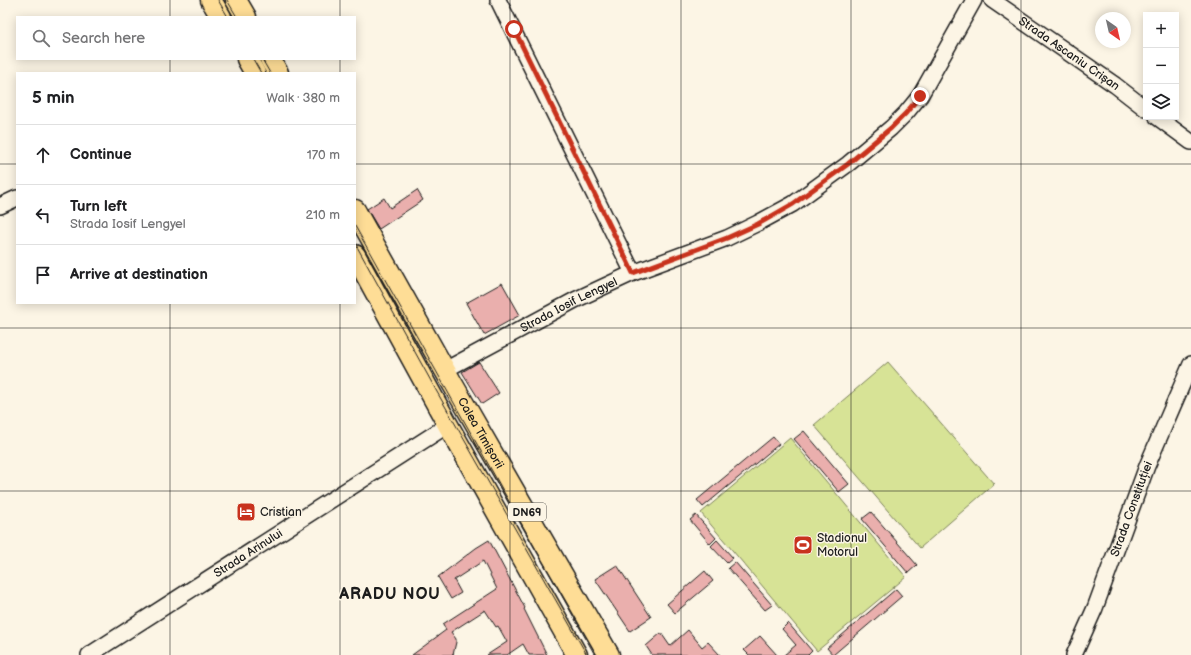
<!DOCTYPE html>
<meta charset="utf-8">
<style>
body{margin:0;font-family:"Balsamiq Sans",sans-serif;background:#f2f2f2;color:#202124}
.controls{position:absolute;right:12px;top:12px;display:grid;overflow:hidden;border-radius:0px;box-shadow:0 2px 10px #0003}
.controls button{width:36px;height:36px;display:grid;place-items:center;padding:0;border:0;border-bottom:1px solid #e0e0e0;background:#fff;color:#202124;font:20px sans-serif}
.compass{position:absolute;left:1095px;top:12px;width:36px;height:36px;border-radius:50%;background:#fff;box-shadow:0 2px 10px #0003;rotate:146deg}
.stop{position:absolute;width:12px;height:12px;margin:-9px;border:3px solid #c8321e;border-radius:50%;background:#fff}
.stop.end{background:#c8321e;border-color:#fff;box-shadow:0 1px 4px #0008}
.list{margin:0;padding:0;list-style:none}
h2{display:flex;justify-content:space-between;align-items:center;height:52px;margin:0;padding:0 16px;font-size:17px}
h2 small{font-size:13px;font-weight:400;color:#757577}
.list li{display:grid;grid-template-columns:26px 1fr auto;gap:12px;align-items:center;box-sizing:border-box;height:60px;padding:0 16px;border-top:1px solid #e0e0e0}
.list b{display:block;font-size:15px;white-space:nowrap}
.list p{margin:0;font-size:13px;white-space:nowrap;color:#757577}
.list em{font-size:13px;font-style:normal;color:#757577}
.icon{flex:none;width:22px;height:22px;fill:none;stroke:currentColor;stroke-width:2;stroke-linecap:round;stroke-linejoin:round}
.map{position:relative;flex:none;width:1191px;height:655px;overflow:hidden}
.search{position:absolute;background:#fff;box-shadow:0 2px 10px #0003;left:16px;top:16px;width:340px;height:44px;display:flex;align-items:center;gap:10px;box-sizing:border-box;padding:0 14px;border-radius:0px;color:#757577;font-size:15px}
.panel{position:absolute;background:#fff;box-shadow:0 2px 10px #0003;left:16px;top:72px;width:340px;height:232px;border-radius:0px}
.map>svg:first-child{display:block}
.green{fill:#d7e396;stroke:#7a8059}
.building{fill:#eaafad;stroke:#1c1c1c}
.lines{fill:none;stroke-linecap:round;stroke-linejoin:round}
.minor-casing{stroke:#1c1c1c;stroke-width:18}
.major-casing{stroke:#1c1c1c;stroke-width:23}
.minor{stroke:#fcf5e5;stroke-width:15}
.major{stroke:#fedd96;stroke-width:20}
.tram{stroke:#1c1c1c;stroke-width:1}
.route{stroke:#c8321e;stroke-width:5}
.grid{fill:none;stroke:#1c1c1c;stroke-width:1;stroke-opacity:0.55}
.labels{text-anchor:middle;stroke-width:3;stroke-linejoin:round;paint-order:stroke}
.shield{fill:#fcf5e5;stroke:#5f5d58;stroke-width:1}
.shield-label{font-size:11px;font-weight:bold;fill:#1c1c1c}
.street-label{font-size:12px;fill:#1c1c1c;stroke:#fcf5e5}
.poi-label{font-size:12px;fill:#1c1c1c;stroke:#fcf5e5;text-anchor:start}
.district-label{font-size:16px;font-weight:bold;letter-spacing:1px;fill:#1c1c1c;stroke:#fcf5e5}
</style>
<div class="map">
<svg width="1191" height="655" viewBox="0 0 1191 655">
<rect width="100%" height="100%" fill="#fcf5e5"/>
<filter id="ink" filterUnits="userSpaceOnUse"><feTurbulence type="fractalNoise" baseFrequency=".025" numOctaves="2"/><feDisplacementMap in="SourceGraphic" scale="8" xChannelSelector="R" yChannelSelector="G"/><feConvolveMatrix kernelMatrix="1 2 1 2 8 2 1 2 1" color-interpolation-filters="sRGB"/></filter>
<g filter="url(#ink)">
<path class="green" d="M888 362 994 484 920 548 814 425Z
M790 438 906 577 817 651 701 513Z"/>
<path class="building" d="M417 190 423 200 379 229 367 209 384 198 390 208Z
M502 283 520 315 484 335 466 303Z
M479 362 499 393 482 404 462 372Z
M804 431 849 484 839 492 794 439Z
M773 437 779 444 703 507 697 500Z
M871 512 917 565 908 573 862 519Z
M696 515 716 538 710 544 690 520Z
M489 540 525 608 524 609 547 655H529L523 644 507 655H487L507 642 498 626 496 627 485 610 451 632 456 639V642L453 655H412L446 630 443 624 497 589 483 561 454 580 461 593 451 599 438 577 476 548Z
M717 540 733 558 727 563 711 546Z
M735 562 772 605 765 610 728 568Z
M617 565 651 617 630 631 595 579Z
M705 571 713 581 675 613 667 604Z
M896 589 902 596 833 655 827 648Z
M788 623 812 651 808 655H784L796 645 782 629Z
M688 630 702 647 708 642 720 655H652L646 646 661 633 670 646Z
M760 636 777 655H749L744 650Z"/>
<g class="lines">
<defs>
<g id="minor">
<path d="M498 0 633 273"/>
<path id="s1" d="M992 0 1115 85 1146 109"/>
<path d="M1157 117 1191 142"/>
<path d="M0 206 17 198"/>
<path id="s2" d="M445 370 575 300 633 273 727 238 758 223 793 204 848 164 891 128 906 113 920 96 974 0"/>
<path id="s3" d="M89 655 448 425"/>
<path id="s4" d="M1074 655 1095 608 1147 466 1191 364"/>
</g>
<g id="major">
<path d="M211 0 221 17"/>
<path d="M236 0 246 17"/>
<path d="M247 59 255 73"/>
<path d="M270 59 278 73"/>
<path id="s5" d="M355 210 452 383 609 655"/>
<path d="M355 255 448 425 577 655"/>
</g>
</defs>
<use href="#minor" class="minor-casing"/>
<use href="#major" class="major-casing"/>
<use href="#minor" class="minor"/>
<use href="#major" class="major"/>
<path class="tram" d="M218 0 228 17
M227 0 237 17
M253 59 261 73
M262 59 270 73
M355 226 595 655
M355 243 437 392 587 655"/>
</g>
</g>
<g class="lines" filter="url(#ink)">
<path class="route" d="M514 29 633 273 727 238 758 224 793 204 848 164 891 128 906 113 920 96"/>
</g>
<path class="grid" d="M170 0V17M340 0V17M510 0V655M681 0V655M851 0V655M1021 0V655M170 59V73M340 59V73M0 164H17M355 164H1191M170 303V655M340 303V655M0 328H1191M0 491H1191"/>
<defs>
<symbol id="hotel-square" viewBox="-11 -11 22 22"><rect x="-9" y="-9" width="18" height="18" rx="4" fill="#c8321e" stroke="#fcf5e5"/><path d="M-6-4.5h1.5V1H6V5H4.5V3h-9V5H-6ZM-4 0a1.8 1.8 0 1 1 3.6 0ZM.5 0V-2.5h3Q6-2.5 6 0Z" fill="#fff"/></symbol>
<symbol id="stadium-square" viewBox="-11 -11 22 22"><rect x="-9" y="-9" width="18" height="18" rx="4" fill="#c8321e" stroke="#fcf5e5"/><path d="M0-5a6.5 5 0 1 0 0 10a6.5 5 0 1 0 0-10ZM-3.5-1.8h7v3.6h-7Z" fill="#fff"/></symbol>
</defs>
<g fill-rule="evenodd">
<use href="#hotel-square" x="235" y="501" width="22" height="22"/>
<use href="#stadium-square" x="792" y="534" width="22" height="22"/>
</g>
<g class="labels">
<rect class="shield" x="508" y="503" width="38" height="18" rx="3"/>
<g class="shield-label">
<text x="527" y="516">DN69</text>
</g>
<g class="street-label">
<text dy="4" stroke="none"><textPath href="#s1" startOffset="94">Strada Ascaniu Crișan</textPath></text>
<text dy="4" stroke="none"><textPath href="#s2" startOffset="140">Strada Iosif Lengyel</textPath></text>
<text dy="4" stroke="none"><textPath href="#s5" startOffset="256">Calea Timișorii</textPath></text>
<text dy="4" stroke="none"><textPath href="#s4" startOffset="157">Strada Constituției</textPath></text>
<text dy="4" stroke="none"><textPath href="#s3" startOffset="189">Strada Arinului</textPath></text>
</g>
<g class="poi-label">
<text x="260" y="516">Cristian</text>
<text x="817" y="542">Stadionul<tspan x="817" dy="14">Motorul</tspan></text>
</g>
<g class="district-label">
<text x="390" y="599">ARADU NOU</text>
</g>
</g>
</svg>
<div class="controls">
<button>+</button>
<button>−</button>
<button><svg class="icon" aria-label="layers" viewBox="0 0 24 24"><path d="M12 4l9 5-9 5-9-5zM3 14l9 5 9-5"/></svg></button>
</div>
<svg class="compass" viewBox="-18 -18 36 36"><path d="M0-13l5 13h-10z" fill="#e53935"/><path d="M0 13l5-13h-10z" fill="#757577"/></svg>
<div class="stop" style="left:514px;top:29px"></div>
<div class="stop end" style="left:920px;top:96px"></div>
<div class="search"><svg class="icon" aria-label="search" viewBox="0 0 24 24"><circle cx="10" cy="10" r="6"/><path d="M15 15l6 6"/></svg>Search here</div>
<section class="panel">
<h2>5 min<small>Walk · 380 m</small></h2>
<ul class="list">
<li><svg class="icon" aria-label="ahead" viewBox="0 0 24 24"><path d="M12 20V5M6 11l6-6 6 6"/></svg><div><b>Continue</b></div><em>170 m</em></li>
<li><svg class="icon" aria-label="left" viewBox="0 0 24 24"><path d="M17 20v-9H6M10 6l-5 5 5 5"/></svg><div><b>Turn left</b><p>Strada Iosif Lengyel</p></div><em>210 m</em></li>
<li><svg class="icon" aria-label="arrive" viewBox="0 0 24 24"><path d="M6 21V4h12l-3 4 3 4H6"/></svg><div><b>Arrive at destination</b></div></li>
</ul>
</section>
</div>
